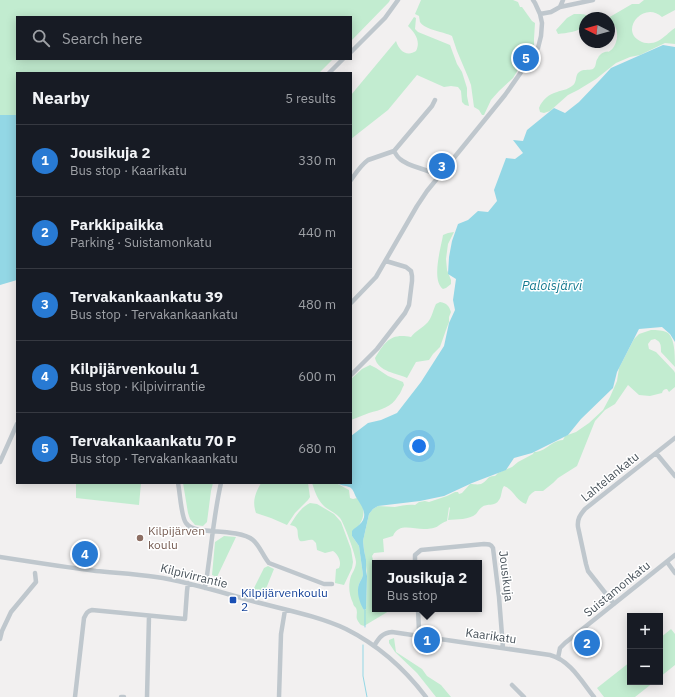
<!DOCTYPE html>
<meta charset="utf-8">
<style>
body{margin:0;font-family:"IBM Plex Sans",sans-serif;background:#242831;color:#f1f3f6}
.controls{position:absolute;right:12px;bottom:12px;display:grid;overflow:hidden;border-radius:0px;box-shadow:0 2px 10px #0003}
.controls button{width:36px;height:36px;display:grid;place-items:center;padding:0;border:0;border-bottom:1px solid #363941;background:#171b24;color:#f1f3f6;font:20px sans-serif}
.compass{position:absolute;left:579px;top:12px;width:36px;height:36px;border-radius:50%;background:#171b24;box-shadow:0 2px 10px #0003;rotate:275deg}
.you{position:absolute;left:419px;top:446px;width:14px;height:14px;margin:-10px;border:3px solid #fff;border-radius:50%;background:#1a73e8;box-shadow:0 0 0 6px #1a73e833}
.badge{display:grid;place-items:center;width:26px;height:26px;border-radius:50%;background:#287ad3;color:#fff;font-size:13px;font-weight:700}
.pin{position:absolute;translate:-50% -50%;border:2px solid #fff;box-shadow:0 1px 4px #0006}
.popup{position:absolute;left:372px;top:560px;width:110px;height:52px;box-sizing:border-box;display:grid;place-content:center;border-radius:0px;background:#171b24;filter:drop-shadow(0 1px 3px #0005);font-size:13px;white-space:nowrap;color:#9ea1a6}
.popup b{font-size:15px;color:#f1f3f6}
.popup::after{content:'';position:absolute;left:50%;top:100%;margin-left:-8px;border:8px solid transparent;border-top-color:#171b24}
.list{margin:0;padding:0;list-style:none}
h2{display:flex;justify-content:space-between;align-items:center;height:52px;margin:0;padding:0 16px;font-size:17px}
h2 small{font-size:13px;font-weight:400;color:#9ea1a6}
.list li{display:grid;grid-template-columns:26px 1fr auto;gap:12px;align-items:center;box-sizing:border-box;height:72px;padding:0 16px;border-top:1px solid #363941}
.list b{display:block;font-size:15px;white-space:nowrap}
.list p{margin:0;font-size:13px;white-space:nowrap;color:#9ea1a6}
.list em{font-size:13px;font-style:normal;color:#9ea1a6}
.icon{flex:none;width:22px;height:22px;fill:none;stroke:currentColor;stroke-width:2;stroke-linecap:round;stroke-linejoin:round}
.map{position:relative;flex:none;width:675px;height:697px;overflow:hidden}
.search{position:absolute;background:#171b24;box-shadow:0 2px 10px #0003;left:16px;top:16px;width:336px;height:44px;display:flex;align-items:center;gap:10px;box-sizing:border-box;padding:0 14px;border-radius:0px;color:#9ea1a6;font-size:15px}
.panel{position:absolute;background:#171b24;box-shadow:0 2px 10px #0003;left:16px;top:72px;width:336px;height:412px;border-radius:0px}
.map>svg:first-child{display:block}
.green{fill:#c2ecd0}
.water{fill:#93d7e5}
.lines{fill:none;stroke-linecap:round;stroke-linejoin:round}
.stream{stroke:#93d7e5;stroke-width:1}
.minor{stroke:#bfc7cd;stroke-width:4.5}
.education-dot{fill:#8d6e63;stroke:#fff;stroke-width:1.5}
.transit-dot{fill:#1a4fb4;stroke:#fff;stroke-width:1.5}
.labels{text-anchor:middle;stroke-width:3;stroke-linejoin:round;paint-order:stroke}
.street-label{font-size:12px;fill:#49535b;stroke:#fff}
.education-label{font-size:12px;fill:#785e54;stroke:#fff;text-anchor:start}
.transit-label{font-size:12px;fill:#164399;stroke:#fff;text-anchor:start}
.water-label{font-size:13px;font-style:italic;fill:#177c91;stroke:#fff}
</style>
<div class="map">
<svg width="675" height="697" viewBox="0 0 675 697">
<rect width="100%" height="100%" fill="#f2f0f0"/>
<path class="green" d="M0 0H390L389 2 351 41V17H17V59H333L319 73H17V115H0Z
M421 0H513L518 2 520 7H522L532 21 535 23 534 39V46L528 55H525L523 56 521 65 513 78 499 91 491 100 484 115H482L479 110 474 107 471 85 468 77 457 51 452 36C445 32 425 30 420 22 420 22 419 16 419 16L415 14Z
M644 0H675V10L662 17C644 0 619 30 640 41 645 44 652 44 658 41 664 38 669 32 675 28V44L665 43 640 55 630 57 616 63 596 79 578 90 568 95 550 111 544 113 540 112 539 108C542 100 549 94 557 92 562 90 567 90 572 86 577 83 575 77 578 73 583 68 588 71 593 69 597 66 595 61 598 58 598 56 603 52 605 52 610 50 606 54 611 50 613 49 615 45 616 42 619 33 616 24 608 18L632 4H639Z
M574 14C580 14 586 13 590 18H585V26C577 32 567 33 558 34L556 30 567 18Z
M414 17 416 18 415 29 418 32 450 45 457 64 462 72 467 88V96L469 106 465 105 462 102 461 91 458 87 451 86 444 87 417 75 388 110 351 139V95L396 41C399 51 407 57 416 51 421 41 415 33 408 26Z
M454 232 448 244 446 259 447 270 451 280V284L446 288 443 289C431 280 441 248 443 235L448 233Z
M440 302C447 303 449 306 451 312L449 317V322L446 330 440 347 433 354 429 360 416 362 407 378C397 373 378 372 375 358 385 342 390 333 411 337 415 331 423 328 428 322 432 317 433 310 436 304Z
M651 330C657 330 663 330 668 333 675 339 675 356 675 367L661 352C661 345 661 342 655 339L651 340 648 344 649 349 656 352 674 371 675 373V387L669 392 667 389C664 389 663 390 662 393L650 396 639 395 628 385 615 404 605 410 595 421 577 466 558 478 553 483 543 491H535L532 493 529 496 526 504C516 501 513 489 504 486 501 490 502 496 499 500 495 507 487 503 482 507 479 509 478 512 476 514 469 520 457 519 448 520L450 508 449 507 447 521C443 522 441 524 438 526 436 528 429 529 426 529 414 530 399 522 393 536L383 539 384 552 374 553 372 556 373 560 379 563H375V609H390L389 611 364 626 361 625C353 616 359 616 356 608 355 607 353 605 353 603 349 595 348 585 351 576 353 572 356 567 356 562 356 556 344 523 340 518 336 513 330 511 325 507 318 501 315 492 312 483H336L349 490 350 498 353 499 357 498C370 513 361 522 352 536L359 546 363 575C362 579 360 581 359 584 357 591 361 604 364 610L366 609 367 576 365 555 364 550 363 541 369 514 373 509 378 506C383 506 389 507 395 507 401 506 408 504 415 505L419 502 425 501 429 502 447 496 455 492H458L459 494 462 493 470 484C474 484 477 485 481 484 488 481 486 476 495 476L498 473 512 467 518 462 533 454 534 452C546 452 550 441 563 440L565 436 576 432 589 423 603 410 610 397 617 381 619 368 634 339 639 334Z
M370 365 376 368 388 376 403 382 404 385C402 388 401 393 398 396 392 407 380 410 369 413 363 415 357 418 351 420V379L362 369Z
M76 483H141L139 505 76 498Z
M183 483H213L211 491 207 522 203 526 195 525 190 519 188 513Z
M261 483H308L310 497 308 500 295 513 287 525 271 518 256 513C252 501 255 494 261 483Z
M310 503 317 504 334 514 341 522 351 549 353 562 352 568 344 585 335 583 336 569 339 568C342 562 338 554 333 551L325 553 317 550 316 543 313 540C309 539 304 542 300 541 295 534 302 527 290 525 296 516 300 508 310 503Z
M224 536 236 537 217 577 212 575 215 542Z
M268 566 274 569 263 596 255 593 253 590 264 568Z
M671 629 675 634V665L660 677V638Z
M394 638 396 652 422 669 427 676 441 685 451 697H436L417 673 395 652 389 643V640Z
M630 662V682H654L635 697H604L597 688Z"/>
<path class="water" d="M663 45 675 47V342L670 334 662 327 639 329 617 372 613 388 581 419 568 435 532 453 514 458 506 470 472 483 444 496 420 501 378 506 373 509 369 514 363 541 364 550 366 560V571L367 576 366 609 364 610C360 604 356 592 359 584 360 581 362 579 363 575L359 546 352 536V531C354 528 356 528 359 525 370 516 361 505 356 497 354 493 353 488 349 487 345 485 341 486 337 483H351V436L368 423 381 420 397 413 421 382 444 346 449 323 455 310 453 300 456 279 448 274 449 257 452 241 458 224 468 220 478 211 488 212 497 201 494 190 506 158 515 159 523 153 513 140 523 141 527 130 554 108 565 113 579 102 599 81 611 68Z
M0 115H17V280L0 285Z"/>
<g class="lines">
<path class="stream" d="M365 627V610
M363 645V676L367 697"/>
<path class="minor" d="M533 0 535 3 540 14 551 12 560 7 563 0
M560 7 593 0
M351 52 385 18 398 0
M329 73 343 59
M394 151C396 154 397 157 400 159 410 168 427 168 438 176
M351 180C356 173 360 166 368 160L394 151 432 106 435 100
M351 303 376 277 417 206 427 191 505 95 538 48 541 36 542 23 540 14
M351 375 377 349 405 313 409 305 412 281V276L411 271 406 267 386 261
M656 453 675 476
M0 462 17 424
M178 483C180 492 181 517 186 523 189 528 195 529 200 530 214 532 243 531 253 540 260 546 263 556 269 563L324 584H332
M0 557C32 562 64 567 96 571 116 573 136 574 156 577 190 582 223 593 256 602 286 610 318 616 346 629 378 645 404 668 426 697
M667 562 675 573
M415 563V555L421 550 484 544C488 544 491 544 493 548L499 597 503 648
M205 588C211 553 213 518 221 483
M614 604 588 571 586 564 578 527C577 519 580 515 585 509L675 438
M418 609 419 631V636
M0 639 2 631 11 612 36 582 35 573
M374 646C379 638 382 633 392 632L550 655C570 660 582 682 594 697
M558 658 560 648 565 643 675 555
M512 685 524 697
M75 697 84 618C86 614 87 611 92 610L185 619 187 591 188 583
M121 697H124
M147 697 149 616
M279 697 281 634 285 610"/>
</g>
<circle class="education-dot" cx="140" cy="538" r="4"/>
<rect class="transit-dot" x="229" y="596" width="8" height="8" rx="2"/>
<g class="labels">
<g class="street-label">
<text transform="translate(610 477) rotate(-39)" y="4">Lahtelankatu</text>
<text transform="translate(194 576) rotate(14)" y="4">Kilpivirrantie</text>
<text transform="translate(506 576) rotate(83)" y="4">Jousikuja</text>
<text transform="translate(617 589) rotate(-39)" y="4">Suistamonkatu</text>
<text transform="translate(491 636) rotate(8)" y="4">Kaarikatu</text>
</g>
<g class="education-label">
<text x="148" y="535">Kilpijärven<tspan x="148" dy="14">koulu</tspan></text>
</g>
<g class="transit-label">
<text x="241" y="597">Kilpijärvenkoulu<tspan x="241" dy="14">2</tspan></text>
</g>
<g class="water-label">
<text x="552" y="290">Paloisjärvi</text>
</g>
</g>
</svg>
<div class="controls">
<button>+</button>
<button>−</button>
</div>
<svg class="compass" viewBox="-18 -18 36 36"><path d="M0-13l5 13h-10z" fill="#e53935"/><path d="M0 13l5-13h-10z" fill="#9ea1a6"/></svg>
<div class="you"></div>
<div class="pin badge" style="left:427px;top:640px">1</div>
<div class="popup"><b>Jousikuja 2</b>Bus stop</div>
<div class="pin badge" style="left:587px;top:643px">2</div>
<div class="pin badge" style="left:442px;top:166px">3</div>
<div class="pin badge" style="left:85px;top:554px">4</div>
<div class="pin badge" style="left:526px;top:58px">5</div>
<div class="search"><svg class="icon" aria-label="search" viewBox="0 0 24 24"><circle cx="10" cy="10" r="6"/><path d="M15 15l6 6"/></svg>Search here</div>
<section class="panel">
<h2>Nearby<small>5 results</small></h2>
<ul class="list">
<li><span class="badge">1</span><div><b>Jousikuja 2</b><p>Bus stop · Kaarikatu</p></div><em>330 m</em></li>
<li><span class="badge">2</span><div><b>Parkkipaikka</b><p>Parking · Suistamonkatu</p></div><em>440 m</em></li>
<li><span class="badge">3</span><div><b>Tervakankaankatu 39</b><p>Bus stop · Tervakankaankatu</p></div><em>480 m</em></li>
<li><span class="badge">4</span><div><b>Kilpijärvenkoulu 1</b><p>Bus stop · Kilpivirrantie</p></div><em>600 m</em></li>
<li><span class="badge">5</span><div><b>Tervakankaankatu 70 P</b><p>Bus stop · Tervakankaankatu</p></div><em>680 m</em></li>
</ul>
</section>
</div>
